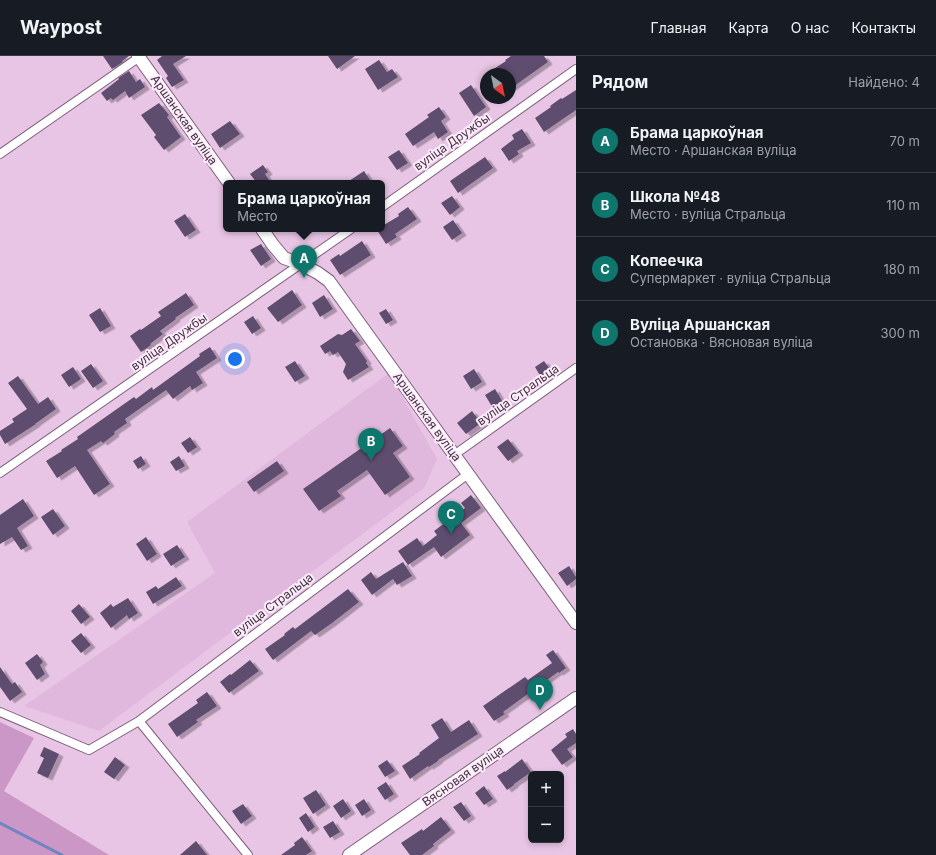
<!DOCTYPE html>
<html lang="ru">
<meta charset="utf-8">
<style>
body{margin:0;font-family:Inter,sans-serif;background:#242831;color:#f1f3f6}
.controls{position:absolute;right:12px;bottom:12px;display:grid;overflow:hidden;border-radius:6px;box-shadow:0 2px 6px #0003}
.controls button{width:36px;height:36px;display:grid;place-items:center;padding:0;border:0;border-bottom:1px solid #363941;background:#171b24;color:#f1f3f6;font:20px sans-serif}
.compass{position:absolute;left:480px;top:12px;width:36px;height:36px;border-radius:50%;background:#171b24;box-shadow:0 2px 6px #0003;rotate:147deg}
.you{position:absolute;left:235px;top:303px;width:14px;height:14px;margin:-10px;border:3px solid #fff;border-radius:50%;background:#1a73e8;box-shadow:0 0 0 6px #1a73e833}
.badge{display:grid;place-items:center;width:26px;height:26px;border-radius:50%;background:#0f766e;color:#fff;font-size:13px;font-weight:700}
.pin{position:absolute;translate:-50% -33px;filter:drop-shadow(0 1px 2px #0008)}
.pin::after{content:'';position:absolute;top:21px;width:14px;height:12px;background:inherit;clip-path:polygon(0 0,100% 0,50% 100%)}
.popup{position:absolute;left:223px;top:124px;width:162px;height:52px;box-sizing:border-box;display:grid;place-content:center;border-radius:6px;background:#171b24;filter:drop-shadow(0 1px 3px #0005);font-size:13px;white-space:nowrap;color:#9ea1a6}
.popup b{font-size:15px;color:#f1f3f6}
.popup::after{content:'';position:absolute;left:50%;top:100%;margin-left:-8px;border:8px solid transparent;border-top-color:#171b24}
.list{margin:0;padding:0;list-style:none}
h2{display:flex;justify-content:space-between;align-items:center;height:52px;margin:0;padding:0 16px;font-size:17px}
h2 small{font-size:13px;font-weight:400;color:#9ea1a6}
.list li{display:grid;grid-template-columns:26px 1fr auto;gap:12px;align-items:center;box-sizing:border-box;height:64px;padding:0 16px;border-top:1px solid #363941}
.list b{display:block;font-size:15px;white-space:nowrap}
.list p{margin:0;font-size:13px;white-space:nowrap;color:#9ea1a6}
.list em{font-size:13px;font-style:normal;color:#9ea1a6}
.map{position:relative;flex:none;width:576px;height:799px;overflow:hidden}
header{display:flex;align-items:center;gap:24px;box-sizing:border-box;height:56px;padding:0 20px;background:#171b24;border-bottom:1px solid #363941}
header strong{font-size:19px}
nav{display:flex;gap:22px;margin-inline-start:auto;font-size:14px}
main{display:flex}
aside{flex:1;background:#171b24}
.map>svg:first-child{display:block}
.built{fill:#e1b8dd}
.green{fill:#cb97c7}
.lines{fill:none;stroke-linecap:round;stroke-linejoin:round}
.stream{stroke:#6f84c2;stroke-width:3}
.building{fill:#5f4d6f;filter:url(#shadow)}
.street-casing{stroke:#7d5e7b;stroke-width:10}
.secondary-casing{stroke:#7d5e7b;stroke-width:14}
.street{stroke:#fff;stroke-width:8}
.secondary{stroke:#fff;stroke-width:12}
.labels{text-anchor:middle;stroke-width:4;stroke-linejoin:round;paint-order:stroke}
.street-label{font-size:12px;fill:#3f313e;stroke:#feecfc}
</style>
<header>
<strong>Waypost</strong>
<nav><a>Главная</a><a>Карта</a><a>О нас</a><a>Контакты</a></nav>
</header>
<main>
<div class="map">
<svg width="576" height="799" viewBox="0 0 576 799">
<defs>
<filter id="shadow"><feDropShadow dx="4.5" dy="2.5" stdDeviation="0" flood-color="#0004"/></filter>
</defs>
<rect width="100%" height="100%" fill="#e8c5e5"/>
<path class="built" d="M389 317 437 403 424 432 99 675 24 650 215 517 187 466Z"/>
<path class="green" d="M0 666 34 682 4 735 109 799H0Z"/>
<g class="lines">
<path class="stream" d="M0 767 62 799"/>
</g>
<path class="building" d="M103 0H129L122 5 123 6 112 13Z
M162 0H186L173 8 184 24 172 31 166 22 168 20 157 4Z
M328 0H355L337 13Z
M511 0H544L548 6 510 33V18H486L506 5 505 4Z
M379 4 387 16 392 13 398 21 378 34 365 13Z
M129 15 136 26 140 23 145 31 129 42 125 35 113 44 111 42 107 45 101 37 119 23 118 22Z
M471 29 486 51 474 60 459 37Z
M576 34V54L544 76 535 62 551 51 550 50 561 42 562 43Z
M159 47 169 59 167 61 181 81 164 94 154 81 156 79 141 59Z
M439 51 446 61 441 65 448 76 438 83 434 76 413 90 405 78 429 61 427 59Z
M230 65 240 78 220 92 211 78Z
M522 73 531 87 517 95 519 98 509 105 501 93 514 83 512 79Z
M399 94 408 107 397 114 388 101Z
M485 101 493 112 458 137 450 125Z
M263 109 268 116 265 118 271 127H257L250 118Z
M364 115 372 127H346Z
M452 140 460 151 450 159 441 147Z
M408 151 417 163 395 178 397 181 386 188 377 174 382 173V170L399 160 398 158Z
M185 158 196 174 185 181 174 165Z
M453 164 462 177 452 184 443 171Z
M362 185 371 199 340 219 330 204 339 198 340 200Z
M261 188 271 203 261 210 250 194Z
M292 234 302 249 278 266 267 252Z
M186 237 194 249 175 262 176 263 160 275 163 278 150 288 151 289 141 296 130 280 140 273 141 274 161 260 158 256Z
M324 239 333 253 320 261 312 247Z
M100 252 111 270 100 276 89 259Z
M386 253 393 264 386 268 379 257Z
M253 260 261 272 252 278 244 266Z
M351 273 360 285 355 288 367 305 366 307 369 311 348 324 343 316 346 308 338 296 333 299 330 295 325 298 320 290 338 278 342 279Z
M210 291 217 302 196 316 203 327 192 334 190 330 173 343 166 334 125 363 127 367 114 376 115 378 103 387 101 385 87 394 110 428 94 439 75 410 57 422 46 405 62 395 61 394 78 383 77 381 134 341 136 343 152 331 153 334 200 300 199 298Z
M295 305 305 320 295 326 285 311Z
M544 305 552 316 542 323 535 311Z
M91 308 103 325 93 332 81 315Z
M73 311 81 323 69 331 61 319Z
M474 313 482 326 471 333 463 320Z
M18 320 38 348 48 341 56 353 35 368H36L5 388 0 379V375L14 366 12 363 27 353 8 327Z
M495 333 504 348 494 354 485 339Z
M472 355 481 367 466 378 457 367Z
M390 372 403 390 393 397 410 421 385 439 367 414 337 435 341 440 319 455 303 433Z
M190 381 197 391 188 397 181 387Z
M508 383 519 397 508 405 497 391Z
M141 400 146 408 138 413 133 405Z
M179 400 185 410 176 415 170 406Z
M277 405 284 415 254 436 247 426Z
M471 439 481 452 461 467 470 479 441 501 434 491 408 509 398 495 417 482 423 490 437 479 434 475 465 452 461 447Z
M23 443 34 460 17 472 28 490 21 494 12 481 0 488V459Z
M53 453 65 470 53 479 41 461Z
M146 481 157 498 147 505 136 488Z
M177 489 185 501 171 510 163 498Z
M403 506 412 520 397 529 393 523 372 539 361 524 371 516 376 523Z
M569 510 576 521V523L567 530 558 517Z
M176 521 182 530 153 548 146 536 156 530 158 533Z
M348 533 359 546 332 567 315 579 311 575 273 604 265 593 285 579 284 578 293 571 295 573Z
M128 542 138 557 129 563 127 559 111 572 100 557 111 548 113 551Z
M79 548 90 561 81 568 71 555Z
M81 577 91 589 81 597 71 585Z
M553 594 566 612 559 617 558 616 503 656 505 658 494 665 483 650 525 621 528 624 552 607 546 599Z
M37 598 43 606 40 609 45 618 37 624 25 607Z
M250 604 259 615 229 637 220 626 230 618 231 619Z
M0 611 12 628 15 626 22 636 10 645 0 631Z
M207 636 217 650 196 664 198 666 177 681 168 668 198 647 196 644Z
M442 662 451 676 469 664 478 678 438 704V705L429 711 428 710 410 723 402 710 420 698 419 697 439 682 431 669Z
M573 673 576 678V687L567 693 573 701 562 709 551 694 567 681 565 678Z
M44 691 59 698 48 722 37 717 44 702 40 700Z
M115 701 125 709 114 723 104 716Z
M522 703 531 716 514 728V729L507 734 497 720 505 715V716Z
M387 704 395 715 385 721 378 710Z
M386 726 394 738 385 744 377 732Z
M484 730 493 743 484 749 475 737Z
M316 734 326 749 313 758 303 742Z
M343 743 351 755 341 762 333 750Z
M364 743 371 754 362 760 355 749Z
M461 746 471 760 464 765 453 751Z
M243 748 252 760 241 768 232 755Z
M306 757 315 771 308 776 299 762Z
M441 761 451 774 433 788 434 790 422 799H410L401 787 422 773 423 775Z
M333 765 340 776 330 782 323 771Z
M302 781 312 795 306 799H281L295 789 294 787Z
M196 785 207 799H180Z"/>
<g class="lines">
<defs>
<path id="street" d="M0 98 141 0
M382 151 576 13
M454 399 576 312
M0 417 351 173
M0 656 89 694 139 665 468 418
M139 665 248 799"/>
<path id="secondary" d="M138 0 229 127
M262 173 273 189 284 202 301 208 318 217 329 225 442 382 576 567
M349 799 576 642"/>
</defs>
<use href="#street" class="street-casing"/>
<use href="#secondary" class="secondary-casing"/>
<use href="#street" class="street"/>
<use href="#secondary" class="secondary"/>
</g>
<g class="labels">
<g class="street-label">
<text transform="translate(184 64) rotate(55)" y="4">Аршанская вуліца</text>
<text transform="translate(452 86) rotate(-35)" y="4">вуліца Дружбы</text>
<text transform="translate(169 286) rotate(-35)" y="4">вуліца Дружбы</text>
<text transform="translate(518 339) rotate(-35)" y="4">вуліца Стральца</text>
<text transform="translate(427 361) rotate(54)" y="4">Аршанская вуліца</text>
<text transform="translate(273 549) rotate(-37)" y="4">вуліца Стральца</text>
<text transform="translate(463 720) rotate(-35)" y="4">Вясновая вуліца</text>
</g>
</g>
</svg>
<div class="controls">
<button>+</button>
<button>−</button>
</div>
<svg class="compass" viewBox="-18 -18 36 36"><path d="M0-13l5 13h-10z" fill="#e53935"/><path d="M0 13l5-13h-10z" fill="#9ea1a6"/></svg>
<div class="you"></div>
<div class="pin badge" style="left:304px;top:222px">A</div>
<div class="popup"><b>Брама царкоўная</b>Место</div>
<div class="pin badge" style="left:371px;top:405px">B</div>
<div class="pin badge" style="left:451px;top:478px">C</div>
<div class="pin badge" style="left:540px;top:654px">D</div>
</div>
<aside>
<h2>Рядом<small>Найдено: 4</small></h2>
<ul class="list">
<li><span class="badge">A</span><div><b>Брама царкоўная</b><p>Место · Аршанская вуліца</p></div><em>70 m</em></li>
<li><span class="badge">B</span><div><b>Школа №48</b><p>Место · вуліца Стральца</p></div><em>110 m</em></li>
<li><span class="badge">C</span><div><b>Копеечка</b><p>Супермаркет · вуліца Стральца</p></div><em>180 m</em></li>
<li><span class="badge">D</span><div><b>Вуліца Аршанская</b><p>Остановка · Вясновая вуліца</p></div><em>300 m</em></li>
</ul>
</aside>
</main>
